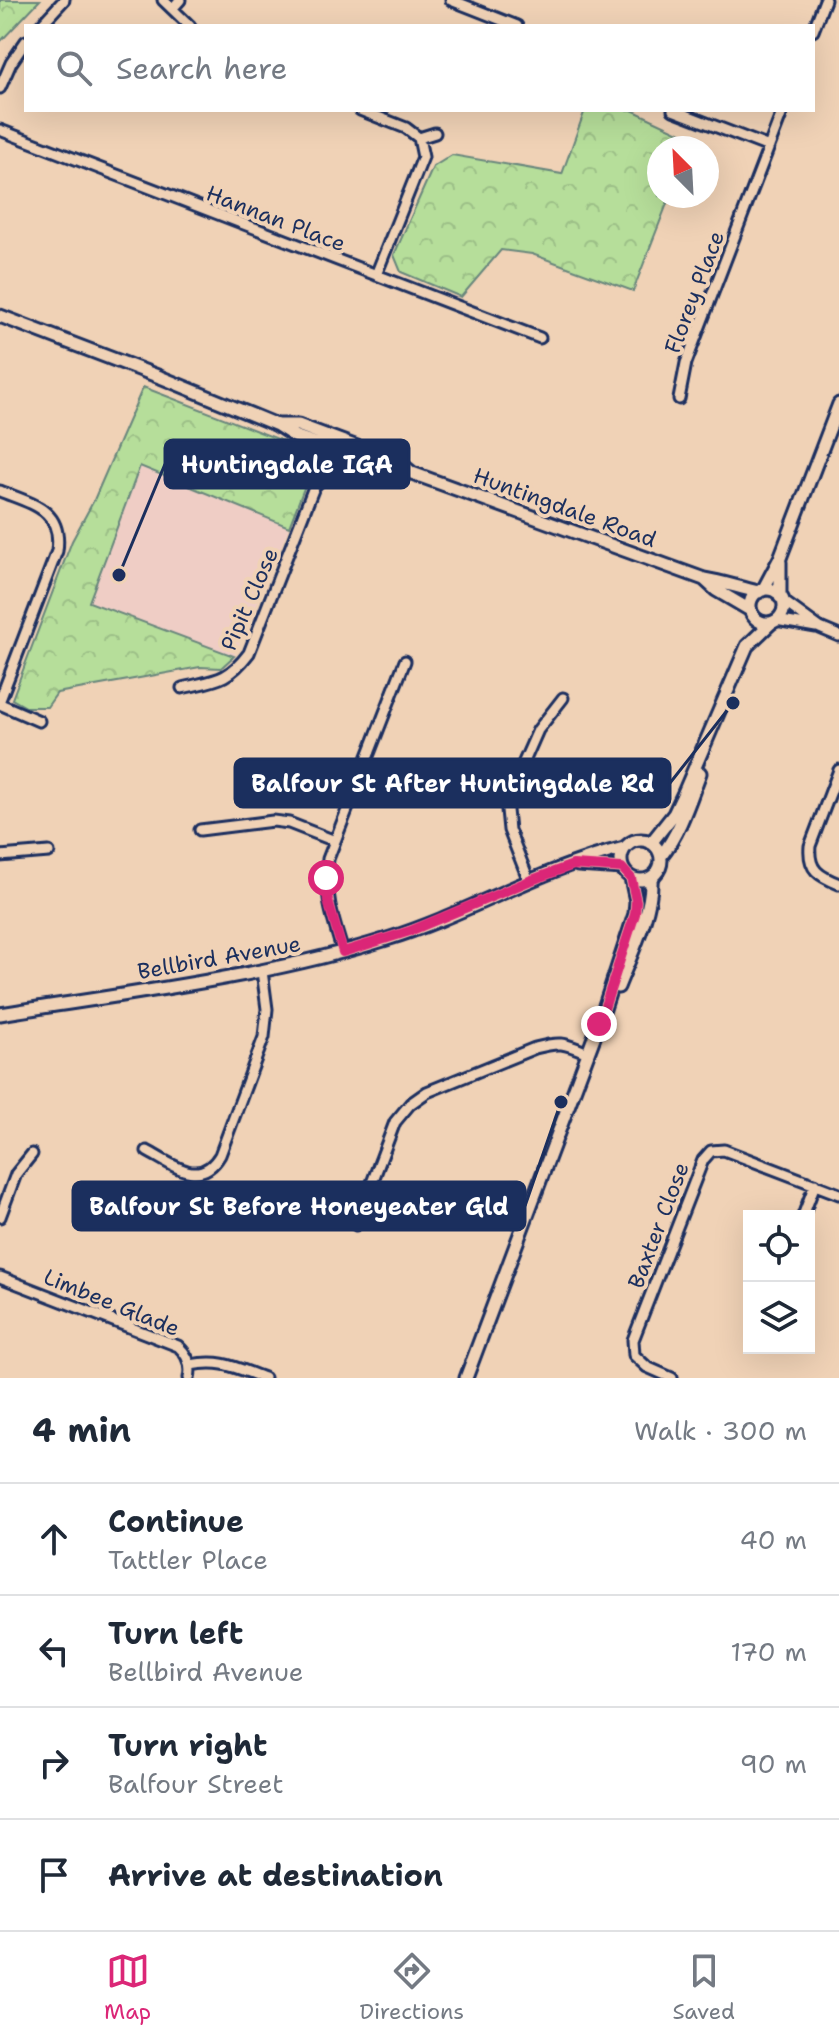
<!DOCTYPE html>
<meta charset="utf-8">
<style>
body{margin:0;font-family:"Shantell Sans",sans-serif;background:#f2f2f3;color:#1f2937}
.controls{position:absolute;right:24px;bottom:24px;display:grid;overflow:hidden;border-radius:0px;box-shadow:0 8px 32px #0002}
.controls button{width:72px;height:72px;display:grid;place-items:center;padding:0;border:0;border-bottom:2px solid #e0e1e3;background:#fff;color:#1f2937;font:40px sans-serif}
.compass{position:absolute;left:647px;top:136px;width:72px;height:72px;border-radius:50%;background:#fff;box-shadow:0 8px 32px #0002;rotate:336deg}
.stop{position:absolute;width:24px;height:24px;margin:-18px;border:6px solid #db2777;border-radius:50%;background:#fff}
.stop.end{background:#db2777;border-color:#fff;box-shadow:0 2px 8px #0008}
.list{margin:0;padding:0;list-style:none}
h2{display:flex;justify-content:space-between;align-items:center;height:104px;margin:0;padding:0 32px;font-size:34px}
h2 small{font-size:26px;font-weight:400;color:#747a83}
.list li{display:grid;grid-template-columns:52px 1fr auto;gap:24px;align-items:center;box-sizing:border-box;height:112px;padding:0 32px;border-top:2px solid #e0e1e3}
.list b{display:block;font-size:30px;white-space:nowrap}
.list p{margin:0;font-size:26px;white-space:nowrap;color:#747a83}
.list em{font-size:26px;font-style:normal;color:#747a83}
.icon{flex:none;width:44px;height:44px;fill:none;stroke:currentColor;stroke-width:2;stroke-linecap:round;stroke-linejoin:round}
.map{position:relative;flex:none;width:839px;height:1378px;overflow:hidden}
.search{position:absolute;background:#fff;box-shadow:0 8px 32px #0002;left:24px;right:24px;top:24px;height:88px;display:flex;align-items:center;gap:20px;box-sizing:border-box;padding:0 28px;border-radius:0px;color:#747a83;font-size:30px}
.sheet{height:552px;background:#fff}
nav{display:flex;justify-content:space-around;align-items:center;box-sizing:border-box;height:112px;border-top:2px solid #e0e1e3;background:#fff;font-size:22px;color:#747a83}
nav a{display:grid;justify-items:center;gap:4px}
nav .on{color:#db2777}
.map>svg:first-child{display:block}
.built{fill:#efcdc5}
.forest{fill:url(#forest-crowns);stroke:#68867c;stroke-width:2}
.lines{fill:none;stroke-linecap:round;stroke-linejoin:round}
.minor-casing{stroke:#1b2f5e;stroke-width:15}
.tertiary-casing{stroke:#1b2f5e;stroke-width:17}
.minor{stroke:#f0d2b6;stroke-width:9}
.tertiary{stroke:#f0d2b6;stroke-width:11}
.route{stroke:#db2777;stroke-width:10}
.labels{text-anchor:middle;stroke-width:8;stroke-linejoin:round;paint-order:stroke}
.street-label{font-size:22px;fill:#1b2f5e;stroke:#f0d2b6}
.leader{fill:none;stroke:#1b2f5e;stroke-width:3}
.callout-dot{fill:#1b2f5e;stroke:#f0d2b6;stroke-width:3}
.callout{fill:#1b2f5e;stroke:#1b2f5e;stroke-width:3}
.callout-label{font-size:24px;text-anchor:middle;font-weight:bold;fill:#fff}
</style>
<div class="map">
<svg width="839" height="1378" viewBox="0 0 839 1378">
<defs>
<pattern id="forest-crowns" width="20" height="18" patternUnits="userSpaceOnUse" patternTransform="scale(2)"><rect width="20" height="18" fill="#b6de9a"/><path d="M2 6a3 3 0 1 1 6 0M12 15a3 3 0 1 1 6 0" fill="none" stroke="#9cbf87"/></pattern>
</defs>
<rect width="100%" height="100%" fill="#f0d2b6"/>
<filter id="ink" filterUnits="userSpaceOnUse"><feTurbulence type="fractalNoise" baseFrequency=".0125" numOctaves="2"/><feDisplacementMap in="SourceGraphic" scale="16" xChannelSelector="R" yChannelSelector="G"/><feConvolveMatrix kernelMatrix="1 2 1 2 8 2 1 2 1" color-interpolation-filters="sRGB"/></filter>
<g filter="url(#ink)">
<path class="built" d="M141 465 289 527 234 656 89 602Z"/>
<path class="forest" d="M0 0H40L0 42Z
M585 110H632L692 138 688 148H659V196H670L633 291 532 254 501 250 461 297 401 272 394 255 433 167 452 155 562 174Z
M143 387 309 451 312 464 311 470 289 527 140 466 89 602 234 656 221 668 200 667 57 693 47 707H26L12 699 72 541 94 500Z"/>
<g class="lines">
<defs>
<path id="minor" d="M163 0 190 26
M451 0 517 26
M172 9 180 0
M40 26 64 0
M813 31 825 0
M0 88 11 63 26 41
M360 110 406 128 419 138 423 157 376 275
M673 110 769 147
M0 130 540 338
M419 138 435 133
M679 399 686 363 783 110
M314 487V472L323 440
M0 491C32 504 63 509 57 551L0 700
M783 601 820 628 839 636
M776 620 816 627
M182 688C215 680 227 682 249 653L314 487 324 476 336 445
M0 704 39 721
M839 770 810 846C808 870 819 876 839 884
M200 830 273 821 289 823 335 841
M0 856 49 852
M529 881 509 830 507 810 512 789 538 730 563 698
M343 952C333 920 324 894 328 859L405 661
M147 1151C172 1164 200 1189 220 1155L264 1037 267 1009 262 971
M803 1216 815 1184
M0 1217 16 1174 32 1154
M356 1225 395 1122 410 1104 427 1092 535 1048C561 1041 564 1043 588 1053
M0 1277 178 1346C188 1355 192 1365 189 1378
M190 1365C222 1359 234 1367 264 1378
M672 1378 647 1367 634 1355 633 1340 703 1160 711 1151 724 1150 839 1194"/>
<path id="tertiary" d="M0 316 160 377 277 425 294 436 398 472 412 473 704 579C723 582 740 588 759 592
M278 425H298L400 463 411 472
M780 562V597
M704 579 716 590 750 610
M750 606a17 17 0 1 1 34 0a17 17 0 1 1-34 0Z
M763 590 780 558 839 404
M621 860a20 20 0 1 1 40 0a20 20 0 1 1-40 0Z
M651 843 674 814 683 795 747 646 771 623
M661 856C680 832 689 802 700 773
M578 865 622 868
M618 987C630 956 653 911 651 878
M0 1014C129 993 262 978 387 939 468 914 542 868 624 848
M466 1378 599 1024 635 914 636 901 631 878"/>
</defs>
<use href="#minor" class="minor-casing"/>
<use href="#tertiary" class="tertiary-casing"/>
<use href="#minor" class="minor"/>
<use href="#tertiary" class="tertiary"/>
</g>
</g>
<g class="lines" filter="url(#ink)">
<path class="route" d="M326 878 328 901 343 952 410 931 529 881 573 865 622 868 631 878 636 901 635 914 599 1024"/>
</g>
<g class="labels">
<g class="street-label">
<text transform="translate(276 218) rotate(21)" y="8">Hannan Place</text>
<text transform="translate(694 292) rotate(-69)" y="8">Florey Place</text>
<text transform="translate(565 507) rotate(20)" y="8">Huntingdale Road</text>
<text transform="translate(249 599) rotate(-66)" y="8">Pipit Close</text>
<text transform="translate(219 957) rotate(-10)" y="8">Bellbird Avenue</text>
<text transform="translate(658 1225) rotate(-69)" y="8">Baxter Close</text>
<text transform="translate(112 1302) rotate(22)" y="8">Limbee Glade</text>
</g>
</g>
<path class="leader" d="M119 575L165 464M733 703L670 783M561 1102L525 1206"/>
<g class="callout-dot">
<circle cx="119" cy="575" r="8"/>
<circle cx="733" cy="703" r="8"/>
<circle cx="561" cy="1102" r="8"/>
</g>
<g class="callout">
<rect x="165" y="440" width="244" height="48" rx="8"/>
<rect x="235" y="759" width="435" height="48" rx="8"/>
<rect x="73" y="1182" width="452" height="48" rx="8"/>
</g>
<g class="callout-label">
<text x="287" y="473">Huntingdale IGA</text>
<text x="453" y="792">Balfour St After Huntingdale Rd</text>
<text x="299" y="1215">Balfour St Before Honeyeater Gld</text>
</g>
</svg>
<div class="controls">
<button><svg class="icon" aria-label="locate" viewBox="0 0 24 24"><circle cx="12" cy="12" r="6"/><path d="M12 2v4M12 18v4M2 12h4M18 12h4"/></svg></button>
<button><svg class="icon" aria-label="layers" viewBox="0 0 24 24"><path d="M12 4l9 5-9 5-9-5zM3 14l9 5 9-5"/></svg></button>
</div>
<svg class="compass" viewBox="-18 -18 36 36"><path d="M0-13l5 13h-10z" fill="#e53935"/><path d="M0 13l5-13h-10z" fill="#747a83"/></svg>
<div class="stop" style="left:326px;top:878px"></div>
<div class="stop end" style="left:599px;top:1024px"></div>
<div class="search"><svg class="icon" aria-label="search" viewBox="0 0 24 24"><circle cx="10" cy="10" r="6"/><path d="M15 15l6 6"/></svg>Search here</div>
</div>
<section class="sheet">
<h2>4 min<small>Walk · 300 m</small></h2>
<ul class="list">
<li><svg class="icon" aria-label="ahead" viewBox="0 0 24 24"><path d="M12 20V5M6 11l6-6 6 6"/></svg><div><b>Continue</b><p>Tattler Place</p></div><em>40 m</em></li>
<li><svg class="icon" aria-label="left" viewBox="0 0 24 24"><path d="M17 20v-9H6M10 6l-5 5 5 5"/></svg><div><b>Turn left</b><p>Bellbird Avenue</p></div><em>170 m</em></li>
<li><svg class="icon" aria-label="right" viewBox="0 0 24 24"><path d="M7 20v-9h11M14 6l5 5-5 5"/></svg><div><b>Turn right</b><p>Balfour Street</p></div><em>90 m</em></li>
<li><svg class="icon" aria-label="arrive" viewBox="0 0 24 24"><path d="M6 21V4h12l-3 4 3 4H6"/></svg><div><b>Arrive at destination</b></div></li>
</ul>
</section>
<nav>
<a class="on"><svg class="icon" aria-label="map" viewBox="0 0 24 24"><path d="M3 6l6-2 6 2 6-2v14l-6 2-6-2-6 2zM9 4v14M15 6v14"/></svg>Map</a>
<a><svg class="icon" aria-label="directions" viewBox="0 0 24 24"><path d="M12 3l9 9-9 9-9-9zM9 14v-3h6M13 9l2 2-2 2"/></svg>Directions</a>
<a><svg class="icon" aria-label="saved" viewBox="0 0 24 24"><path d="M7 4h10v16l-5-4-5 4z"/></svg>Saved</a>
</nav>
